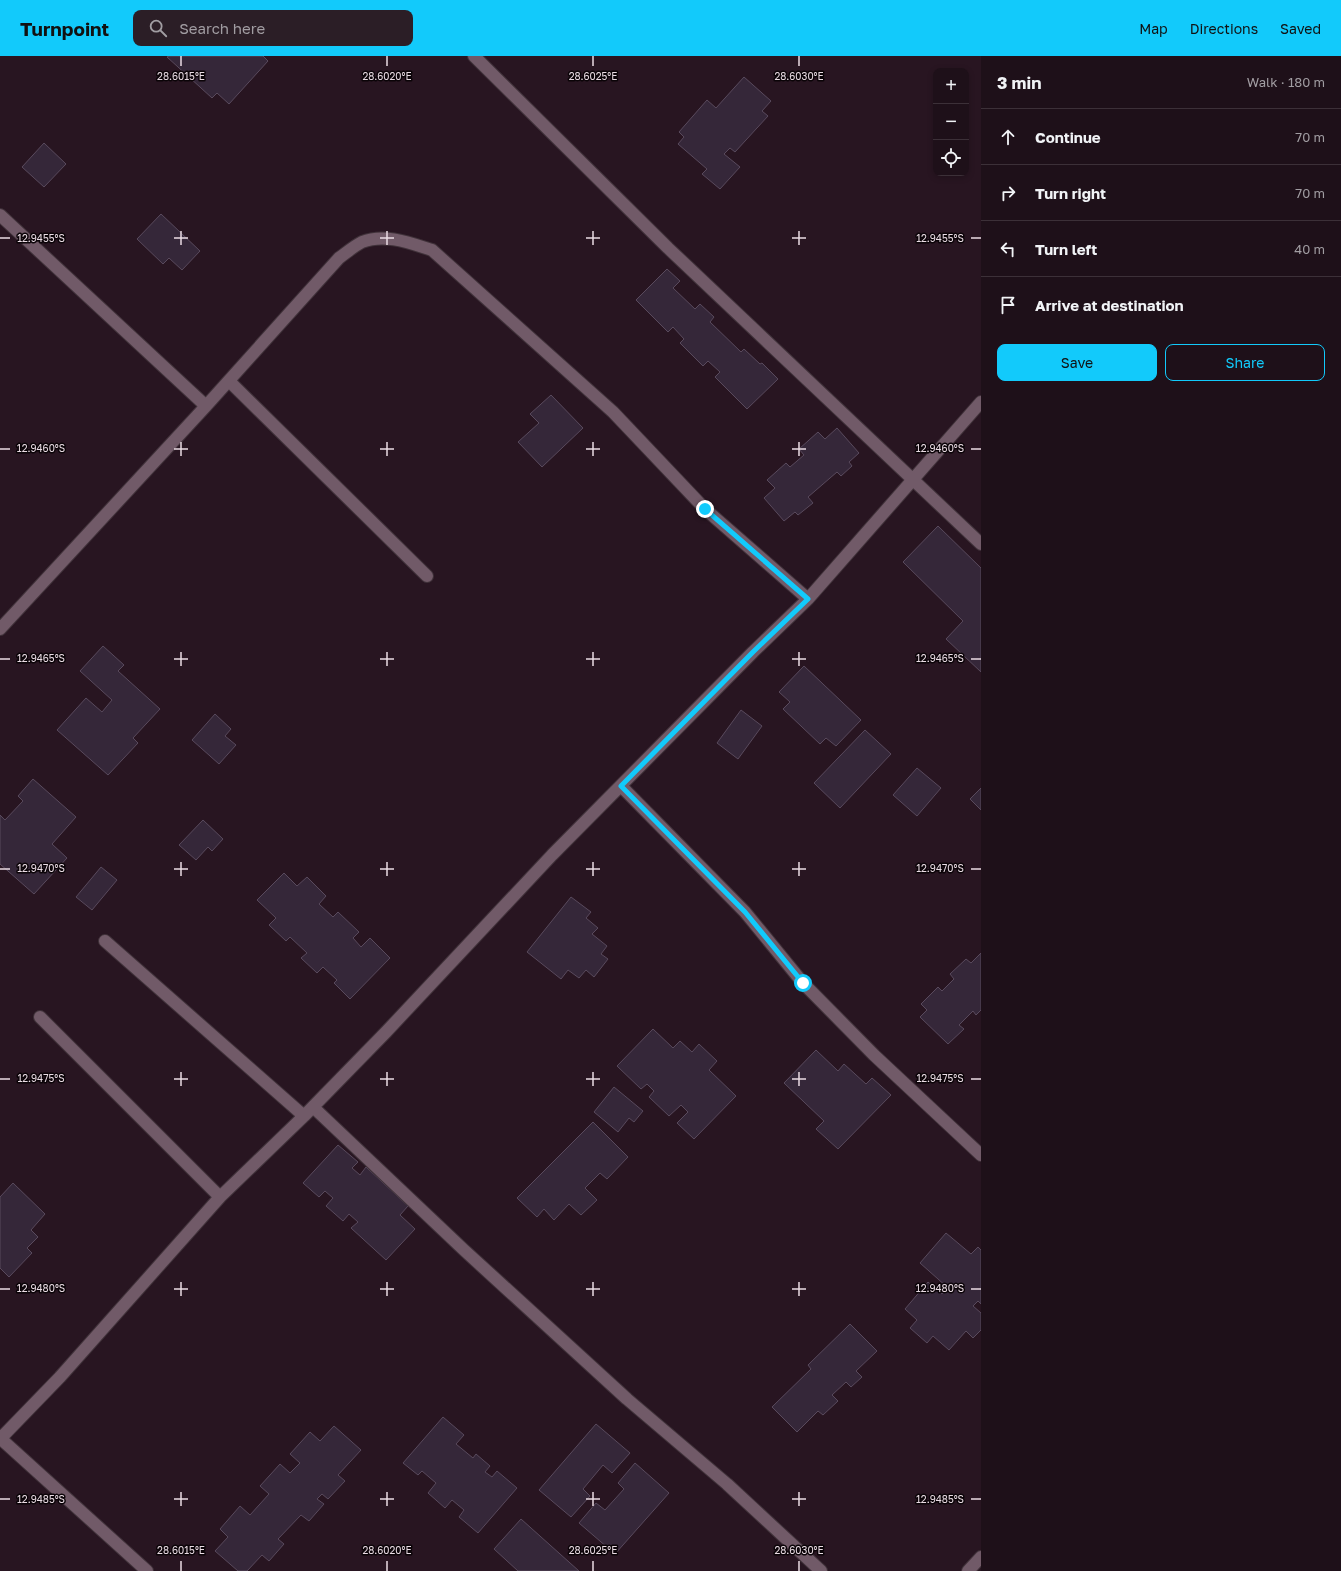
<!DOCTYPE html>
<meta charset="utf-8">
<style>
body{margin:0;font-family:"Golos Text",sans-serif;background:#2b1e26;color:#f1f3f6}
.controls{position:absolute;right:12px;top:12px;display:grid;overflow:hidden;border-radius:8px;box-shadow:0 2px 6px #0003}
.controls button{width:36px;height:36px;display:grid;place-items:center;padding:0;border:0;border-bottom:1px solid #3c3038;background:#1e1019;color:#f1f3f6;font:20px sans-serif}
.stop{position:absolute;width:12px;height:12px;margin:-9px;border:3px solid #12cafb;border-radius:50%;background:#fff}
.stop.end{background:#12cafb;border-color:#fff;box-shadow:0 1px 4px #0008}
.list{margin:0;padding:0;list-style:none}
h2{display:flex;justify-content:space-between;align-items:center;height:52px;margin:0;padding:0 16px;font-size:17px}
h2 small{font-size:13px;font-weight:400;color:#a19da2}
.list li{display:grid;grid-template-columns:26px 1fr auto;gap:12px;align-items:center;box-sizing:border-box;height:56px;padding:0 16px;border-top:1px solid #3c3038}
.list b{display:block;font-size:15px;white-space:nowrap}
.list em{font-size:13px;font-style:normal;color:#a19da2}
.actions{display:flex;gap:8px;padding:12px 16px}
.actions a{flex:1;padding:9px 0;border:1px solid #12cafb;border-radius:8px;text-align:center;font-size:14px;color:#12cafb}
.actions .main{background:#12cafb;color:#111}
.icon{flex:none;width:22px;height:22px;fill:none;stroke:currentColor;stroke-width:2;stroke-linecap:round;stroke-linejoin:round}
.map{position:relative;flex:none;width:981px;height:1515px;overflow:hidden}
header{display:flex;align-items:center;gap:24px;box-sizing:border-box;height:56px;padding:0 20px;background:#12cafb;color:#111}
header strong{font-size:19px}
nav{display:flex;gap:22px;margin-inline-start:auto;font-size:14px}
.search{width:280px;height:36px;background:#2b1e26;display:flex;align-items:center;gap:10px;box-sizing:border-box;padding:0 14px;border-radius:8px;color:#a19da2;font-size:15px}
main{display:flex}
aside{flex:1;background:#1e1019}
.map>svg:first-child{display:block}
.building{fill:#352739;stroke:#594a5d}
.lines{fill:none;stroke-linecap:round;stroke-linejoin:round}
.minor-casing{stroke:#40323a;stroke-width:14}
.minor{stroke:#715a68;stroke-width:12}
.route{stroke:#12cafb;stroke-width:5}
.ticks{fill:none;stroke:#eadce4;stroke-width:1.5}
.ticks-label{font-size:10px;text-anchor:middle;fill:#eadce4;stroke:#0b0408;stroke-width:3;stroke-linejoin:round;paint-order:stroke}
</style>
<header>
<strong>Turnpoint</strong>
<div class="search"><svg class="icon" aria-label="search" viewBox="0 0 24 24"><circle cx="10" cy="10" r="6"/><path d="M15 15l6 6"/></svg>Search here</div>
<nav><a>Map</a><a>Directions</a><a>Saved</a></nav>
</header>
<main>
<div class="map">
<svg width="981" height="1515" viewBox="0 0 981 1515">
<rect width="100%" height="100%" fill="#281521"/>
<path class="building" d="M169 0H263L268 5 229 48 217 37 212 42 167 1Z
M744 21 771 45 762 55 768 60 735 96 730 92 724 98 740 111 720 133 702 118 707 113 678 88 684 81 679 76 707 44 716 52Z
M44 87 66 108 44 131 22 111Z
M161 158 200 195 182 214 169 202 163 208 137 183Z
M667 213 680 225 673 232 695 253 700 248 714 261 710 266 741 296 744 293 760 308 762 307 778 323 747 353 715 321 720 316 708 305 703 310 680 287 684 283 673 271 668 276 636 244Z
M551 339 583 372 542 411 518 386 539 367 530 358Z
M837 372 859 397 849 406 852 410 841 420 837 416 808 441 813 447 798 459 795 456 784 465 764 442 775 432 767 424 786 407 790 411 804 399 799 393 818 376 825 383Z
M938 470 981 512V616L946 583 963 565 903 506Z
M103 590 124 609 118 615 160 653 133 682 138 687 108 719 57 674 86 642 102 656 112 644 80 615Z
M804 610 861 664 836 690 826 682 820 688 783 653 790 646 779 636Z
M741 654 762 670 738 703 717 687Z
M215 658 231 673 225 680 236 689 219 708 192 684Z
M865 674 891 698 840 752 814 727Z
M917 712 941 732 917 760 893 739Z
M33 723 76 761 52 788 67 802 34 838 0 808V759L5 764 23 745 18 740Z
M981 732V754L970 743Z
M203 764 223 783 212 795 208 791 196 804 179 789Z
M101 811 117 824 92 854 76 841Z
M284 817 297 830 307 821 326 840 319 848 333 861 338 856 359 876 353 882 361 891 370 882 390 902 350 943 334 927 337 924 323 911 317 917 301 902 307 897 290 881 286 885 269 869 276 862 257 844Z
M571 841 591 856 586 862 598 872 592 878 607 890 601 898 608 903 594 921 586 914 579 922 568 914 561 923 527 896Z
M981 897V954L976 959 973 955 959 969 964 973 948 988 920 961 927 954 921 948 938 931 942 935 954 923 950 918 966 903 971 907Z
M653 973 673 992 680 985 692 996 699 988 717 1005 709 1014 736 1040 694 1083 677 1067 688 1056 681 1049 669 1060 649 1041 654 1035 647 1028 641 1033 617 1010Z
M816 994 838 1015 844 1008 866 1028 872 1022 891 1039 838 1093 816 1073 824 1065 784 1027Z
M614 1031 643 1055 634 1066 629 1062 618 1076 594 1056Z
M593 1066 628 1101 607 1123 600 1117 585 1132 597 1144 581 1159 569 1148 554 1164 544 1153 537 1161 517 1142Z
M338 1089 358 1106 352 1112 360 1119 366 1111 408 1150 400 1159 415 1173 386 1204 351 1172 358 1166 349 1158 343 1165 326 1150 333 1142 325 1135 319 1141 303 1127Z
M13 1127 45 1158 31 1174 38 1181 27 1192 32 1197 9 1221 0 1212V1141Z
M946 1177 971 1198 978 1191 981 1194V1248L978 1245 973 1250 981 1257V1274L973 1282 966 1275 949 1294 933 1280 927 1287 910 1272 917 1264 905 1253 928 1226 942 1238 947 1231 920 1207Z
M850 1268 877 1295 856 1315 862 1321 851 1331 846 1326 832 1339 838 1345 823 1359 818 1355 797 1376 772 1351 811 1313 808 1309Z
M443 1361 464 1379 456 1388 473 1402 476 1398 490 1410 485 1416 492 1421 497 1415 517 1432 478 1477 459 1461 464 1454 452 1444 445 1452 428 1437 436 1427 422 1415 418 1419 403 1407Z
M596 1368 630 1397 612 1417 603 1409 583 1433 590 1440 571 1461 539 1434Z
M334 1370 361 1394 338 1419 345 1425 328 1443 322 1438 317 1443 324 1448 309 1465 301 1459 278 1483 284 1488 269 1505 262 1499 247 1515H238L215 1495 228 1481 220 1473 240 1450 250 1459 269 1438 260 1430 280 1408 290 1417 300 1407 290 1398 310 1376 320 1385Z
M635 1407 669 1437 615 1498 579 1467 596 1447 605 1454 624 1433 618 1427Z
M521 1463 579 1515H518L494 1493Z"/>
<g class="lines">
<defs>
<path id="minor" d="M474 0 668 192 981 488
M0 159 206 350
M229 325 427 520
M0 573 206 350 339 202C346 197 354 190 362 186 385 177 410 187 432 194L613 356 705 453 808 543
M621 730 745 856 803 927 874 999 981 1099
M105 885 304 1060
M40 961 220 1141
M313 1051 464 1194 627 1343 727 1428 821 1515
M0 1383 60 1321 220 1141 304 1060 386 976 552 799 753 596 808 543 981 346
M1 1383 147 1515
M968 1515 981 1501"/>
</defs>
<use href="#minor" class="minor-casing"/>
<use href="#minor" class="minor"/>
</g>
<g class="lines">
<path class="route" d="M705 453 808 543 753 596 621 730 745 856 803 927"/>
</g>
<path class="ticks" d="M181 0V10M387 0V10M593 0V10M799 0V10M181 175V189M387 175V189M593 175V189M799 175V189M0 182H10M174 182H188M380 182H394M586 182H600M792 182H806M971 182H981M181 386V400M387 386V400M593 386V400M799 386V400M0 393H10M174 393H188M380 393H394M586 393H600M792 393H806M971 393H981M181 596V610M387 596V610M593 596V610M799 596V610M0 603H10M174 603H188M380 603H394M586 603H600M792 603H806M971 603H981M181 806V820M387 806V820M593 806V820M799 806V820M0 813H10M174 813H188M380 813H394M586 813H600M792 813H806M971 813H981M181 1016V1030M387 1016V1030M593 1016V1030M799 1016V1030M0 1023H10M174 1023H188M380 1023H394M586 1023H600M792 1023H806M971 1023H981M181 1226V1240M387 1226V1240M593 1226V1240M799 1226V1240M0 1233H10M174 1233H188M380 1233H394M586 1233H600M792 1233H806M971 1233H981M181 1436V1450M387 1436V1450M593 1436V1450M799 1436V1450M0 1443H10M174 1443H188M380 1443H394M586 1443H600M792 1443H806M971 1443H981M181 1505V1515M387 1505V1515M593 1505V1515M799 1505V1515"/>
<g class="ticks-label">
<text x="181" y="24">28.6015°E</text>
<text x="387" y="24">28.6020°E</text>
<text x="593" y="24">28.6025°E</text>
<text x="799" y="24">28.6030°E</text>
<text x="41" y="186">12.9455°S</text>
<text x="940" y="186">12.9455°S</text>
<text x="41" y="396">12.9460°S</text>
<text x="940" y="396">12.9460°S</text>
<text x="41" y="606">12.9465°S</text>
<text x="940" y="606">12.9465°S</text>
<text x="41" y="816">12.9470°S</text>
<text x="940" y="816">12.9470°S</text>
<text x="41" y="1026">12.9475°S</text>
<text x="940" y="1026">12.9475°S</text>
<text x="41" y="1236">12.9480°S</text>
<text x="940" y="1236">12.9480°S</text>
<text x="41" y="1447">12.9485°S</text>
<text x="940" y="1447">12.9485°S</text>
<text x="181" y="1498">28.6015°E</text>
<text x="387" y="1498">28.6020°E</text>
<text x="593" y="1498">28.6025°E</text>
<text x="799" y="1498">28.6030°E</text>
</g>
</svg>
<div class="controls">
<button>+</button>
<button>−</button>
<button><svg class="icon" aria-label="locate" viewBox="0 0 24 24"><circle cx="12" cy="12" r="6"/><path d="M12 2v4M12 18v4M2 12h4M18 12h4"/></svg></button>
</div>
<div class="stop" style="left:803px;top:927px"></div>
<div class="stop end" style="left:705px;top:453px"></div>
</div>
<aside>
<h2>3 min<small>Walk · 180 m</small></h2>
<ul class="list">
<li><svg class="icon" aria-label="ahead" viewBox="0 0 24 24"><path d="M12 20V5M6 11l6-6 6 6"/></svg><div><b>Continue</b></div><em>70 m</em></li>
<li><svg class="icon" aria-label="right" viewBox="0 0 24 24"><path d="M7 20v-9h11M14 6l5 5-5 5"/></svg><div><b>Turn right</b></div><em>70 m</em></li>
<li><svg class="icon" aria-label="left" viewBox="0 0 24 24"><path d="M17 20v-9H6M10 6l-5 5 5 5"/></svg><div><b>Turn left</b></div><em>40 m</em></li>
<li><svg class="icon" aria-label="arrive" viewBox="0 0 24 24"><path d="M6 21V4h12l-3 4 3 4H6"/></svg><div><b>Arrive at destination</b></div></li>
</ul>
<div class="actions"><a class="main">Save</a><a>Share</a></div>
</aside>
</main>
